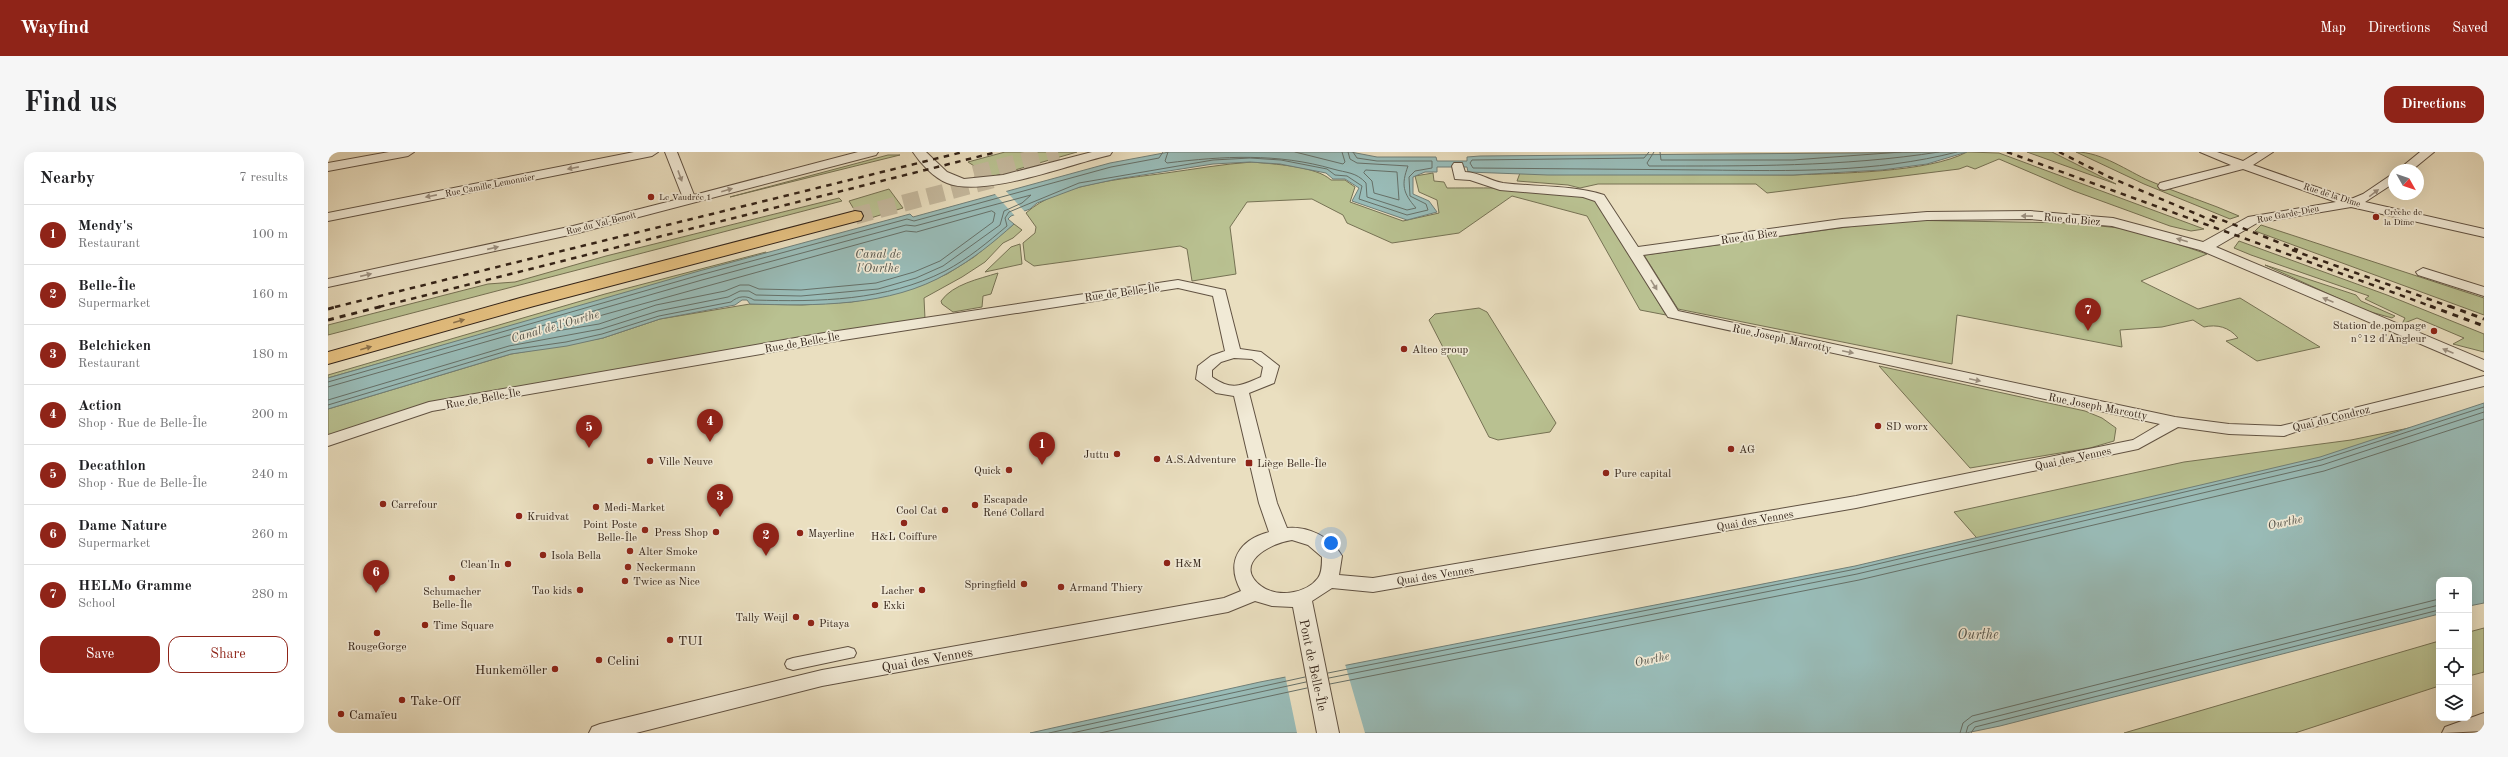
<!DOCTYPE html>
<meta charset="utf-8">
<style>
body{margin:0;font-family:"Old Standard TT",serif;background:#f6f6f6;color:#202124}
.controls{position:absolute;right:12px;bottom:12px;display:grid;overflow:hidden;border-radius:8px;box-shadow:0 4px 16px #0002}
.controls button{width:36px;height:36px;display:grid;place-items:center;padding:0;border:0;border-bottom:1px solid #e0e0e0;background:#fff;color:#202124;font:20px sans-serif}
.compass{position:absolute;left:2060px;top:12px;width:36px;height:36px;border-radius:50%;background:#fff;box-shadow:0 4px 16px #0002;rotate:130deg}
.you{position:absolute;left:1003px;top:391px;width:14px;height:14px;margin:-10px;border:3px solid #fff;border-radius:50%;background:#1a73e8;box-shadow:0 0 0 6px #1a73e833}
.badge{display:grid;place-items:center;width:26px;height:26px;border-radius:50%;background:#8f2418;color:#fff;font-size:13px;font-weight:700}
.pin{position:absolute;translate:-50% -33px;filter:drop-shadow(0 1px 2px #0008)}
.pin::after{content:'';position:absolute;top:21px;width:14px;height:12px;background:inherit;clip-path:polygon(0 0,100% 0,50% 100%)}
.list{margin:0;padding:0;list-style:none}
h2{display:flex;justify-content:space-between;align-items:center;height:52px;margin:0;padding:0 16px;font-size:17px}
h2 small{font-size:13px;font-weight:400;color:#757577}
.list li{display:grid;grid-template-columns:26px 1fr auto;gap:12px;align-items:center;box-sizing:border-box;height:60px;padding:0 16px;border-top:1px solid #e0e0e0}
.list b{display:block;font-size:15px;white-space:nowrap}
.list p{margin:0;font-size:13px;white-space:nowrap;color:#757577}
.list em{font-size:13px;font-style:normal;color:#757577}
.actions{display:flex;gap:8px;padding:12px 16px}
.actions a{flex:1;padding:9px 0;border:1px solid #8f2418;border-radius:12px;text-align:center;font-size:14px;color:#8f2418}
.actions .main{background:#8f2418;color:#fff}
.icon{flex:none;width:22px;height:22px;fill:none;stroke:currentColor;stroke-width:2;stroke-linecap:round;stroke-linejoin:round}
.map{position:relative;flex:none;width:2156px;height:581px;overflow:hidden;border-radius:12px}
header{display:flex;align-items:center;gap:24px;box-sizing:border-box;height:56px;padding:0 20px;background:#8f2418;color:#fff}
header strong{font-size:19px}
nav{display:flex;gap:22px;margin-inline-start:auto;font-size:14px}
.intro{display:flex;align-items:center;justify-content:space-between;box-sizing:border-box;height:96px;padding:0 24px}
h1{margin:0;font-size:28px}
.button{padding:10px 18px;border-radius:12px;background:#8f2418;color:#fff;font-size:14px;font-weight:700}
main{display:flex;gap:24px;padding:0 24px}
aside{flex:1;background:#fff;border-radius:12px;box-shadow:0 4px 16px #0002}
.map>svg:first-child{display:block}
.green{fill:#b9c191;stroke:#767254}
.water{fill:#99bcb8;stroke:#707f78}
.pier{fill:#eadfc0}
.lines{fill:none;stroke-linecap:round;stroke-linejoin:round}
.shore{stroke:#667068;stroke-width:1}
.motorway-tunnel{stroke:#c5b99e;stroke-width:17;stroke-dasharray:17 8;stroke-linecap:butt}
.pedestrian-casing{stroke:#615242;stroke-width:2}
.minor-casing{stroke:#615242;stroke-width:2}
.motorway-casing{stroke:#332318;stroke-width:2}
.pedestrian{fill:#f1ead6;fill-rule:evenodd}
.minor{fill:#f1ead6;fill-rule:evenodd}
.motorway{fill:#e5c080;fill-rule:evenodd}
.rail-far1{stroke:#332318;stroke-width:2.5;stroke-dasharray:5.5 5.5;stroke-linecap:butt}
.rail{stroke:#332318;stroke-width:3;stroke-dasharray:6 6;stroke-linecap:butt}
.oneway{fill:#9c9080}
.oneway2{fill:#8c724c}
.poi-dot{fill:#8f2418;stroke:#f1ead6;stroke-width:1.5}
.labels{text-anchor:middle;stroke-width:3.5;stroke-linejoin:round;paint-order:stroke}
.far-street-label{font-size:9px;fill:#332318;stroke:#f1ead6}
.far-poi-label{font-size:9px;fill:#332318;stroke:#f1ead6;text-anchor:start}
.street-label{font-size:11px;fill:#332318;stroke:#f1ead6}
.poi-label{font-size:11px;fill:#332318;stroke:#f1ead6;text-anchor:start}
.water-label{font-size:12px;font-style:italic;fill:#525148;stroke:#f1ead6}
.near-poi-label{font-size:13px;fill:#332318;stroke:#f1ead6;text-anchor:start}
.near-street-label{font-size:13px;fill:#332318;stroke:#f1ead6}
.near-water-label{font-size:14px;font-style:italic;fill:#525148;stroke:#f1ead6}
</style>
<header>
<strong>Wayfind</strong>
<nav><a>Map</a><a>Directions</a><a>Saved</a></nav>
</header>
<div class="intro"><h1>Find us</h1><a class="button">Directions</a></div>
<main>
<aside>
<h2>Nearby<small>7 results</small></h2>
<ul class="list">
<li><span class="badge">1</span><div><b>Mendy's</b><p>Restaurant</p></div><em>100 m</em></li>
<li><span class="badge">2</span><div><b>Belle-Île</b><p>Supermarket</p></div><em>160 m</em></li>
<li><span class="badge">3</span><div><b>Belchicken</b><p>Restaurant</p></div><em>180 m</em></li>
<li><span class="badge">4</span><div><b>Action</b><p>Shop · Rue de Belle-Île</p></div><em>200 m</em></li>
<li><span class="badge">5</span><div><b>Decathlon</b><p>Shop · Rue de Belle-Île</p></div><em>240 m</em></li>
<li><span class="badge">6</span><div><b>Dame Nature</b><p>Supermarket</p></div><em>260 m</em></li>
<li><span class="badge">7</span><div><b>HELMo Gramme</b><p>School</p></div><em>280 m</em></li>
</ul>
<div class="actions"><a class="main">Save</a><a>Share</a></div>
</aside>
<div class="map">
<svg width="2156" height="581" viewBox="0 0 2156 581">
<rect width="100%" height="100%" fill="#eadfc0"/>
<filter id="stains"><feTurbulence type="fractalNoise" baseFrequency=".005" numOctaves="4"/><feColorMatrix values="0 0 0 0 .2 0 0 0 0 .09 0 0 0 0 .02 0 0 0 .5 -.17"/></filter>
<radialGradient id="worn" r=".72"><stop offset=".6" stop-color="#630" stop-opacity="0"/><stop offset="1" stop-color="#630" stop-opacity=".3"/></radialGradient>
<path class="green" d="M677 0H749L663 25 640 10Z
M1639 0 1671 1 1876 77 1863 79 1842 74 1746 39 1671 7 1647 17 1639 14 1631 17 1439 41 1428 32H1270L1252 36 1240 33 1189 29 1192 21 1465 23C1510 21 1600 21 1639 0Z
M1699 0H1724L1788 32Z
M1748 0C1774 0 1799 19 1822 29 1851 42 1882 51 1911 64L1902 67 1816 32Z
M560 3H572L402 45Z
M924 10C945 12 988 14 1003 28H1017L1027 35 1022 50 1075 69 1111 61 1109 48 1091 40 1087 24 1105 21 1106 29 1116 30 1119 36C1165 36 1225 34 1268 48L1338 163 1312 158 1259 64 1184 44 1131 81 1064 91 1019 71 1015 63 984 47 919 50 902 75 908 122 864 129 859 97 852 94 706 114 697 108 695 91 707 81 708 75 698 61C731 31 796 27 838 21 867 17 895 12 924 10Z
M561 37 575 56 533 69 521 49Z
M511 46 514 49 0 183V173L160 132 187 130 278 104Z
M1570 68 1745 71 1791 76 1829 85 1879 102 1813 129 1870 157 1912 146 1992 195 1929 209 1898 189 1910 186C1901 175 1889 172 1876 175L1865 168 1834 175 1792 178 1794 195 1629 163 1624 212 1350 157 1316 103Z
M686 72 694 78 685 86 675 91 657 110 634 125 596 146 597 167 102 251 0 284V257L183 202 275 186 332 167 422 152 474 153 523 150 552 145 592 134 619 122 646 105Z
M1933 73 2156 146V163L1927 79Z
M1911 89 2059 143 2156 182V200L2125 192 2136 186 2089 166 2074 172 2077 166 2037 147 2041 144 1923 103 1906 96Z
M692 92 694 112 657 120 683 95Z
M438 100V102L0 226V223L277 142Z
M1937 113 2028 143 2033 149 2067 164 2064 166 2036 158Z
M670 121 663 142 655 144 654 155 625 160 614 152 613 149C625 132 651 127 670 121Z
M1151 156 1159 160 1228 271 1222 280 1170 288 1161 285 1101 168 1107 162Z
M1551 214 1757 259 1774 266 1788 276 1786 289 1762 296 1642 316Z
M2115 269 1893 340 1655 393 1626 360 1856 310 2023 288Z
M2156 476V520L2141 524V480Z
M2111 489V534L1967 581H1796Z"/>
<path class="water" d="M841 0H1023L1049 5H1108L1109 9H1139V5L1152 4 1639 0 1599 12 1554 18 1465 23H1220L1140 20 1139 15H1109V20H1097L1085 25V42L1101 49 1109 60 1079 68 1024 49 1031 36 1017 27H1005L998 21 952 12 922 10 885 12 789 27 752 35 709 51 702 57 683 64 680 67 686 72C666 90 644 108 620 121 563 155 486 154 422 152L419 148H414L407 153 332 167 275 186 239 194 183 202 0 257V226L371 119 582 62 585 65 782 11Z
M2156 251V451L2141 454V428H2111V462L1672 574 1638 581H702L932 530 1527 414 1992 305Z"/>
<path class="pier" d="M676 37 698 61 687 64 666 41Z
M1017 512 1037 581H969L957 523Z"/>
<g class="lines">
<path class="shore" d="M840 0 837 9 839 11C895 4 950 1 1005 17 1019 21 1028 20 1038 31L1039 45 1079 58 1088 56C1075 41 1073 33 1080 14L1029 11 1022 7 1020 0
M967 0 1015 12 1017 10 1014 0
M1321 0 1316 6 1144 8 1142 11 1145 16C1223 17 1301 17 1379 18 1462 19 1547 21 1629 0
M1326 0 1319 11 1321 14C1418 14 1515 15 1611 0
M1332 0 1333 8H1465L1573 0
M1038 18 1069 20 1071 48 1046 41 1044 29 1036 21Z
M664 59 667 61 665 70 612 109 586 120 548 131 473 138 431 137 421 133H412L397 139 328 153 271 172 222 180 224 177 578 79 588 80Z
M0 230 372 123 579 67 586 69 783 15 831 6 835 0
M0 235 374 128 578 73 587 74 703 43 694 51 676 59 672 73 615 114 588 126 550 137 473 144 428 143 421 139H412L400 145 330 159 273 177 181 194 0 248
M0 253 182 198 238 190 274 182 331 164 403 150C410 144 418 143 426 148 491 150 558 149 617 119 640 107 660 90 679 74L677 66 681 60 751 31 885 8 922 6 953 8 999 17 1007 23 1019 24 1034 34 1031 47 1079 63 1100 58 1098 52 1082 44 1081 25 1087 19 1104 16V9H1049L1029 6 1025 0
M1000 521 1528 417 1993 308 2156 255
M1001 526 1529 422 1994 313 2156 260
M1002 532 1531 428 1996 319 2156 267
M721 581 977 525
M744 581 978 530
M772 581 979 536
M1632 581 1635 571 1644 564 2111 447
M1638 581 1640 574 1646 570 2111 453
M1643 581 1647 575 2111 458"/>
<path class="motorway-tunnel" d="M646 22 730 0
M527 64 667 27"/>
<defs>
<path id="pedestrian" d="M520 495 526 497 528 501 526 505 465 518 459 516 457 512 459 508 465 506Z"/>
<path id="minor" d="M61 0H86L80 4 0 19V11Z
M306 0H330L324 4 0 69V61Z
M337 0H349L366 43 530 0H550L548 3 246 82 0 135V127L245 74 355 46Z
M585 0H598L619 20 636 27 675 23 764 0H784L782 3C742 12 656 46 619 31 606 26 592 11 585 0Z
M1872 0H1889L1915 9 1930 0H1945L1925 13 2023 47 2035 42 2066 21V31L2037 50 2156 77V85L2023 55 1929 71 1888 95 2156 208V219L1872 98 1784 74 1702 67 1599 68 1514 75 1315 103 1350 159 1847 265 1901 272 1953 274 2156 224V234L1970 279 1956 284 1901 282 1850 275 1810 297 1528 356 1045 440 1004 436 984 449 1011 581H989L965 455 944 454 927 449 900 460 494 534 308 581H261L264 575 272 572 494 518 896 446 913 439C897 410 911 388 941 380L931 351 906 244 888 241 868 227 870 214 883 204 897 199 885 144 850 136 496 191 104 259 0 294V283L101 250 496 181 850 128 897 138 912 197 933 200 951 214 946 231 921 241 949 351 959 376C980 374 1003 385 1014 404L1011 423 1045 426 1528 344 1805 288 1832 272 1340 165 1267 49 1255 45 1172 38 1142 28 1127 27 1124 14 1126 11H1134L1137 20C1151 20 1162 29 1175 31 1209 35 1244 33 1276 43L1310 95 1514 67 1599 60 1702 59 1785 66 1875 90 1920 65 2008 50 1915 17 1836 38 1832 37 1830 34 1832 31 1903 13ZM906 206 924 207 935 215 933 225C912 234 904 239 884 225V218L893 210ZM964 388 980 393 994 405C994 412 994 421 990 426 978 442 949 446 933 434 904 412 942 391 964 388Z
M2092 0H2106L2084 18H2070Z
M2095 116 2156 135V144L2090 123 2088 120Z
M2156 561V579L2114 581 2117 575Z"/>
<path id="motorway" d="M527 59 533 60 535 64 533 68 206 154 0 212V200L192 146Z"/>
</defs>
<use href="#pedestrian" class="pedestrian-casing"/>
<use href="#minor" class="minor-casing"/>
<use href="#motorway" class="motorway-casing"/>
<use href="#pedestrian" class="pedestrian"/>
<use href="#minor" class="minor"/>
<use href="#motorway" class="motorway"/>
<path class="rail-far1" d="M1679 0 2105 155
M1731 0 1781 25 1890 71
M1884 64 1970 98
M1964 98 2123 155
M7 155 635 0
M51 155 669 0"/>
<path class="rail" d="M2102 154 2156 174
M2121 154 2156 167
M0 157 11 154
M0 168 55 154"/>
</g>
<defs><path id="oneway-solid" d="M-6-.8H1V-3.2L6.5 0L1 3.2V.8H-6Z"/></defs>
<g class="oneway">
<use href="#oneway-solid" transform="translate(245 16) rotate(169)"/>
<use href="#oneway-solid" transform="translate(352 24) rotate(70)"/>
<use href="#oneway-solid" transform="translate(399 38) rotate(-16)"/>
<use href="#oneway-solid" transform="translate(2046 41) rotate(-37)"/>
<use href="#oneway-solid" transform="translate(103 44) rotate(169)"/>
<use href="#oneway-solid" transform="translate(1699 64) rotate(-179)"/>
<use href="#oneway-solid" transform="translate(1854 88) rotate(-164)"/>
<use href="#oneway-solid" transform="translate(165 96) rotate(-13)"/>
<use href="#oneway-solid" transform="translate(38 123) rotate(-13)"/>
<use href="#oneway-solid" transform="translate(1326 133) rotate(58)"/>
<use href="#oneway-solid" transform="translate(2000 148) rotate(-157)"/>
<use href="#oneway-solid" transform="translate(2120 199) rotate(-157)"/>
<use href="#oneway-solid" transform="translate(1520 200) rotate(12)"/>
<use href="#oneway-solid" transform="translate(1647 228) rotate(12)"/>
</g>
<g class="oneway2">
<use href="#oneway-solid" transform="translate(131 169) rotate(-16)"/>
<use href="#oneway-solid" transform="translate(38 196) rotate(-16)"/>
</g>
<g class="poi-dot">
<circle cx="323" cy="45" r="4"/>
<circle cx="2048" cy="65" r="4"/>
<circle cx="2106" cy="179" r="4"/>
<circle cx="1076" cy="197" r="4"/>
<circle cx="1550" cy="274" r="4"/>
<circle cx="1403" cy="297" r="4"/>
<circle cx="789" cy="302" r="4"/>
<circle cx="829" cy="307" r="4"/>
<circle cx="322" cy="309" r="4"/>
<rect x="917" y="307" width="8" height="8" rx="2"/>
<circle cx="681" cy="318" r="4"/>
<circle cx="1278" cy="321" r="4"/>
<circle cx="55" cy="352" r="4"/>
<circle cx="647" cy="353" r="4"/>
<circle cx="268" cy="355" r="4"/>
<circle cx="617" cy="358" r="4"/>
<circle cx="191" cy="364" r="4"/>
<circle cx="576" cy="371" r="4"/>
<circle cx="317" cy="378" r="4"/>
<circle cx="388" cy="380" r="4"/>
<circle cx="472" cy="381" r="4"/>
<circle cx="302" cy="399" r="4"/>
<circle cx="215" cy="403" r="4"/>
<circle cx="839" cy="411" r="4"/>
<circle cx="180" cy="412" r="4"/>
<circle cx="300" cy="415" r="4"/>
<circle cx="124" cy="426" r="4"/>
<circle cx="297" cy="429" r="4"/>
<circle cx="696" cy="432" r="4"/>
<circle cx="733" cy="435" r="4"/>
<circle cx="252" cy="438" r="4"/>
<circle cx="594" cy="438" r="4"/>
<circle cx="547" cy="453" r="4"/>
<circle cx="468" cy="465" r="4"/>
<circle cx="483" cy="471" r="4"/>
<circle cx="97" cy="473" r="4"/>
<circle cx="49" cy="481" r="4"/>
<circle cx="342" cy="488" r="4"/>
<circle cx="271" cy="508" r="4"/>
<circle cx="227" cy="517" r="4"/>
<circle cx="74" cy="548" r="4"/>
<circle cx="13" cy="562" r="4"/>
</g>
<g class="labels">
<g class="far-street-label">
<text transform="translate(162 33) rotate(-11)" y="3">Rue Camille Lemonnier</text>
<text transform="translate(2004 43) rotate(18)" y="3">Rue de la Dîme</text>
<text transform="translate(1960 62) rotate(-11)" y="3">Rue Garde-Dieu</text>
<text transform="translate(273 71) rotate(-14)" y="3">Rue du Val-Benoît</text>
</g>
<g class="far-poi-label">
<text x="331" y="48">Le Vaudrée 1</text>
<text x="2056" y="63">Crèche de<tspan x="2056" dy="10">la Dîme</tspan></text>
</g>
<g class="street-label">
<text transform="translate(1744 67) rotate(5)" y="4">Rue du Biez</text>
<text transform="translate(1421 84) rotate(-8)" y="4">Rue du Biez</text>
<text transform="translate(794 140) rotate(-8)" y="4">Rue de Belle-Île</text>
<text transform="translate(1454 186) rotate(12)" y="4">Rue Joseph Marcotty</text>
<text transform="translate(474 190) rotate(-10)" y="4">Rue de Belle-Île</text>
<text transform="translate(155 246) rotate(-10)" y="4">Rue de Belle-Île</text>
<text transform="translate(1770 254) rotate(11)" y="4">Rue Joseph Marcotty</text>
<text transform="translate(2003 266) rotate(-14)" y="4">Quai du Condroz</text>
<text transform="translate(1745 306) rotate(-12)" y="4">Quai des Vennes</text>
<text transform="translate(1427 368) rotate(-10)" y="4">Quai des Vennes</text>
<text transform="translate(1107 423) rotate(-9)" y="4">Quai des Vennes</text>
</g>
<g class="poi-label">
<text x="2098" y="177" text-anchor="end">Station de pompage<tspan x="2098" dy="13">n°12 d'Angleur</tspan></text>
<text x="1084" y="201">Alteo group</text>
<text x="1558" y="278">SD worx</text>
<text x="1411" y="301">AG</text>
<text x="781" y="306" text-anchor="end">Juttu</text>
<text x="837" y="311">A.S.Adventure</text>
<text x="330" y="313">Ville Neuve</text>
<text x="929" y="315">Liège Belle-Île</text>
<text x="673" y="322" text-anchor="end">Quick</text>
<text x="1286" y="325">Pure capital</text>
<text x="655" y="351">Escapade<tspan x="655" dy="13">René Collard</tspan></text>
<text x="63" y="356">Carrefour</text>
<text x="276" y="359">Medi-Market</text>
<text x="609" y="362" text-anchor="end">Cool Cat</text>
<text x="199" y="368">Kruidvat</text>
<text x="309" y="376" text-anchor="end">Point Poste<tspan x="309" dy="13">Belle-Île</tspan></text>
<text x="380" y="384" text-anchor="end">Press Shop</text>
<text x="480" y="385">Mayerline</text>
<text x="576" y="388" text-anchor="middle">H&amp;L Coiffure</text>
<text x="310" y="403">Alter Smoke</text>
<text x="223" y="407">Isola Bella</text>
<text x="847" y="415">H&amp;M</text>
<text x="172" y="416" text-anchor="end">Clean'In</text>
<text x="308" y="419">Neckermann</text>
<text x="305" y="433">Twice as Nice</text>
<text x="688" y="436" text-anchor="end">Springfield</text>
<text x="741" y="439">Armand Thiery</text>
<text x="244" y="442" text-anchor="end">Tao kids</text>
<text x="586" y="442" text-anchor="end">Lacher</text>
<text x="124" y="443" text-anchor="middle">Schumacher<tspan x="124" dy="13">Belle-Île</tspan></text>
<text x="555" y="457">Exki</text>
<text x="460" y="469" text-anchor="end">Tally Weijl</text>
<text x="491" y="475">Pitaya</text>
<text x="105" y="477">Time Square</text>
<text x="49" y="498" text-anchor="middle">RougeGorge</text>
</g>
<g class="water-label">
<text x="550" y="106">Canal de<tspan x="550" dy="14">l'Ourthe</tspan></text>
<text transform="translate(227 174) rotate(-16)" y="4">Canal de l'Ourthe</text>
<text transform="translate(1957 370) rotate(-12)" y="4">Ourthe</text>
<text transform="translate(1324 507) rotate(-12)" y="4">Ourthe</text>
</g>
<g class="near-poi-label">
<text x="350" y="493">TUI</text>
<text x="279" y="513">Celini</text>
<text x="219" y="522" text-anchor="end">Hunkemöller</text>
<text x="82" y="553">Take-Off</text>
<text x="21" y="567">Camaïeu</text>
</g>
<g class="near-street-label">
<text transform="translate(599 507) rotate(-10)" y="5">Quai des Vennes</text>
<text transform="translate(986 513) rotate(78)" y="5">Pont de Belle-Île</text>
</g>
<g class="near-water-label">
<text x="1650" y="487">Ourthe</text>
</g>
</g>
<rect width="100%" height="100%" filter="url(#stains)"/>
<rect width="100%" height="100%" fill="url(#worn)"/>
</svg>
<div class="controls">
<button>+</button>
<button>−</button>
<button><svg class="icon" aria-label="locate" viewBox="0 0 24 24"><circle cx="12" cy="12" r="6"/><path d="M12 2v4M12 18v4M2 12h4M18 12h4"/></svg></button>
<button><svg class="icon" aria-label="layers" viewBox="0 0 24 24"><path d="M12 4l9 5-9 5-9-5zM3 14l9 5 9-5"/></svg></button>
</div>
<svg class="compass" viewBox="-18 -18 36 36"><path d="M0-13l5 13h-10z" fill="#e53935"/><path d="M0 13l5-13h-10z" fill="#757577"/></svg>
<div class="you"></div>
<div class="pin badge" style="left:714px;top:313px">1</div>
<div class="pin badge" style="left:438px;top:404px">2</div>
<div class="pin badge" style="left:392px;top:365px">3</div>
<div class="pin badge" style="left:382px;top:290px">4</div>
<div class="pin badge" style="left:261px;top:296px">5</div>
<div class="pin badge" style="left:48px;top:441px">6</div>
<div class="pin badge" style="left:1760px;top:179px">7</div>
</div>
</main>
